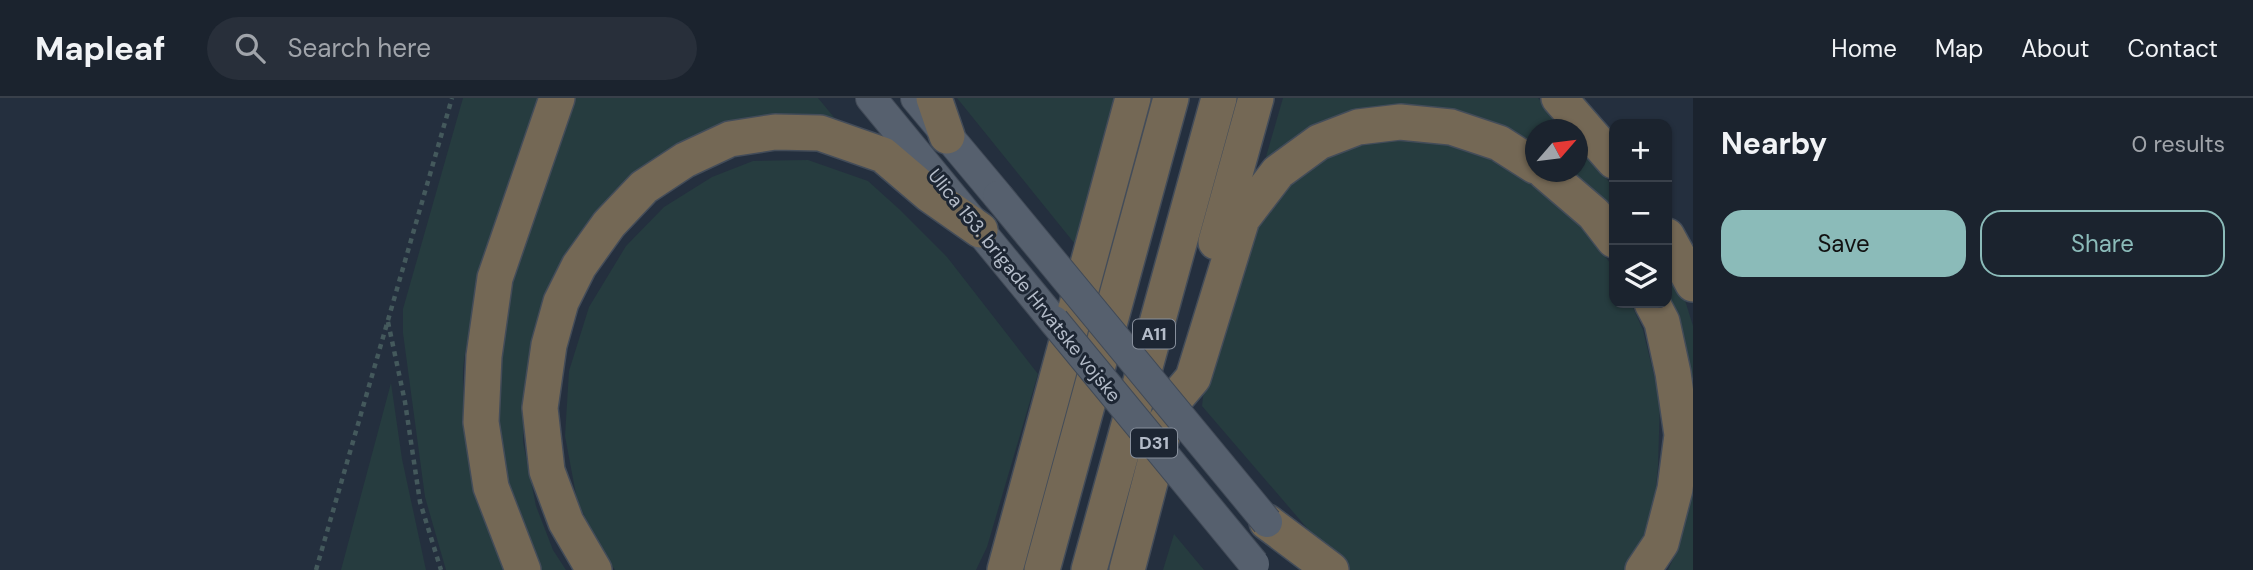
<!DOCTYPE html>
<meta charset="utf-8">
<style>
body{margin:0;font-family:"DM Sans",sans-serif;background:#282f3a;color:#f1f3f6}
.controls{position:absolute;right:21px;top:21px;display:grid;overflow:hidden;border-radius:14px;box-shadow:0 2px 5px #0004}
.controls button{width:63px;height:63px;display:grid;place-items:center;padding:0;border:0;border-bottom:2px solid #39404a;background:#1b232e;color:#f1f3f6;font:35px sans-serif}
.compass{position:absolute;left:1525px;top:21px;width:63px;height:63px;border-radius:50%;background:#1b232e;box-shadow:0 2px 5px #0004;rotate:62deg}
.list{margin:0;padding:0;list-style:none}
h2{display:flex;justify-content:space-between;align-items:center;height:91px;margin:0;padding:0 28px;font-size:30px}
h2 small{font-size:23px;font-weight:400;color:#a0a4aa}
.actions{display:flex;gap:14px;padding:21px 28px}
.actions a{flex:1;padding:16px 0;border:2px solid #8bbbb9;border-radius:21px;text-align:center;font-size:24px;color:#8bbbb9}
.actions .main{background:#8bbbb9;color:#111}
.icon{flex:none;width:38px;height:38px;fill:none;stroke:currentColor;stroke-width:2;stroke-linecap:round;stroke-linejoin:round}
.map{position:relative;flex:none;width:1693px;height:472px;overflow:hidden}
header{display:flex;align-items:center;gap:42px;box-sizing:border-box;height:98px;padding:0 35px;background:#1b232e;border-bottom:2px solid #39404a}
header strong{font-size:33px}
nav{display:flex;gap:38px;margin-inline-start:auto;font-size:24px}
.search{width:490px;height:63px;background:#282f3a;display:flex;align-items:center;gap:18px;box-sizing:border-box;padding:0 24px;border-radius:38px;color:#a0a4aa;font-size:26px}
main{display:flex}
aside{flex:1;background:#1b232e}
.map>svg:first-child{display:block}
.green{fill:#263c3f}
.lines{fill:none;stroke-linecap:round;stroke-linejoin:round}
.primary-casing{stroke:#414a57;stroke-width:32}
.motorway-casing{stroke:#434c59;stroke-width:38}
.path{stroke:#44595c;stroke-width:4.5;stroke-dasharray:5 5;stroke-linecap:butt}
.primary{stroke:#56606e;stroke-width:30}
.motorway{stroke:#746855;stroke-width:35}
.primary-bridge-casing{stroke:#414a57;stroke-width:32;stroke-linecap:butt}
.primary-bridge{stroke:#56606e;stroke-width:30}
.labels{text-anchor:middle;stroke-width:6;stroke-linejoin:round;paint-order:stroke}
.shield{fill:#1d2633;stroke:#878f9c;stroke-width:2}
.shield-label{font-size:18px;font-weight:bold;fill:#b4bcc9}
.street-label{font-size:19px;fill:#b4bcc9;stroke:#1d2633}
</style>
<header>
<strong>Mapleaf</strong>
<div class="search"><svg class="icon" aria-label="search" viewBox="0 0 24 24"><circle cx="10" cy="10" r="6"/><path d="M15 15l6 6"/></svg>Search here</div>
<nav><a>Home</a><a>Map</a><a>About</a><a>Contact</a></nav>
</header>
<main>
<div class="map">
<svg width="1693" height="472" viewBox="0 0 1693 472">
<rect width="100%" height="100%" fill="#242f3e"/>
<path class="green" d="M463 0H540C511 76 481 153 469 234 467 248 463 262 463 276 462 344 479 410 506 472H446L425 399 403 235V211Z
M573 0H818L842 29 689 47 535 238 525 286 523 344 536 408 553 452 566 472H539L506 386 498 326 500 254 509 193Z
M957 0H1114L1075 146Z
M1283 0H1538L1566 31 1535 32V52L1442 18 1261 76Z
M1372 40H1419L1467 47 1527 81 1577 122 1614 170V205H1631L1643 232 1660 302 1658 368 1655 398 1643 439 1624 472H1343L1202 308 1206 273 1254 122 1285 85 1331 53Z
M1578 45 1614 90V122L1565 74H1577Z
M808 62 868 83 899 111 947 159 1038 276 987 449 976 472H615L602 455 577 402 565 338 569 273 589 209 626 148 664 109 712 79 753 63Z
M1667 165 1684 199 1693 228V303L1667 204Z
M391 285 402 361 426 472H341Z
M1693 383V472H1668L1674 459Z
M1174 436 1204 472H1163Z"/>
<g class="lines">
<defs>
<path id="primary" d="M871 0 1054 223
M916 0 998 98"/>
<path id="motorway" d="M934 0 947 38
M1559 0 1614 63
M1545 74 1594 116 1614 142
M1667 138 1693 186
M1216 144 1256 0
M1171 306 1193 280 1242 121 1278 74 1319 44 1358 29 1400 24 1451 29 1499 45 1535 68
M1267 424 1331 472
M523 472 491 389 481 324 484 258 495 180 557 0
M594 472 566 424 547 373 540 310 549 247 561 204 579 168 609 126 644 89 685 62 730 41 775 34 820 35 883 57 930 97 980 132
M1005 472 1133 0
M1042 472 1171 0
M1089 472 1219 0
M1127 472 1166 323
M1643 472 1661 445 1675 391 1682 337 1673 275 1662 224 1652 205"/>
</defs>
<use href="#primary" class="primary-casing"/>
<use href="#motorway" class="motorway-casing"/>
<path class="path" d="M388 224 405 304 420 404 441 472
M316 472 452 0"/>
<use href="#primary" class="primary"/>
<use href="#motorway" class="motorway"/>
<defs>
<path id="primary-bridge" d="M998 98 1267 424
M1054 223 1254 466"/>
</defs>
<use href="#primary-bridge" class="primary-bridge-casing"/>
<use href="#primary-bridge" class="primary-bridge"/>
</g>
<g class="labels">
<g class="shield">
<rect x="1133" y="221.5" width="42" height="29" rx="5"/>
<rect x="1131" y="330.5" width="46" height="29" rx="5"/>
</g>
<g class="shield-label">
<text x="1154" y="242">A11</text>
<text x="1154" y="351">D31</text>
</g>
<g class="street-label">
<text transform="translate(1025 187) rotate(51)" y="7">Ulica 153. brigade Hrvatske vojske</text>
</g>
</g>
</svg>
<div class="controls">
<button>+</button>
<button>−</button>
<button><svg class="icon" aria-label="layers" viewBox="0 0 24 24"><path d="M12 4l9 5-9 5-9-5zM3 14l9 5 9-5"/></svg></button>
</div>
<svg class="compass" viewBox="-18 -18 36 36"><path d="M0-13l5 13h-10z" fill="#e53935"/><path d="M0 13l5-13h-10z" fill="#a0a4aa"/></svg>
</div>
<aside>
<h2>Nearby<small>0 results</small></h2>
<ul class="list">
</ul>
<div class="actions"><a class="main">Save</a><a>Share</a></div>
</aside>
</main>
